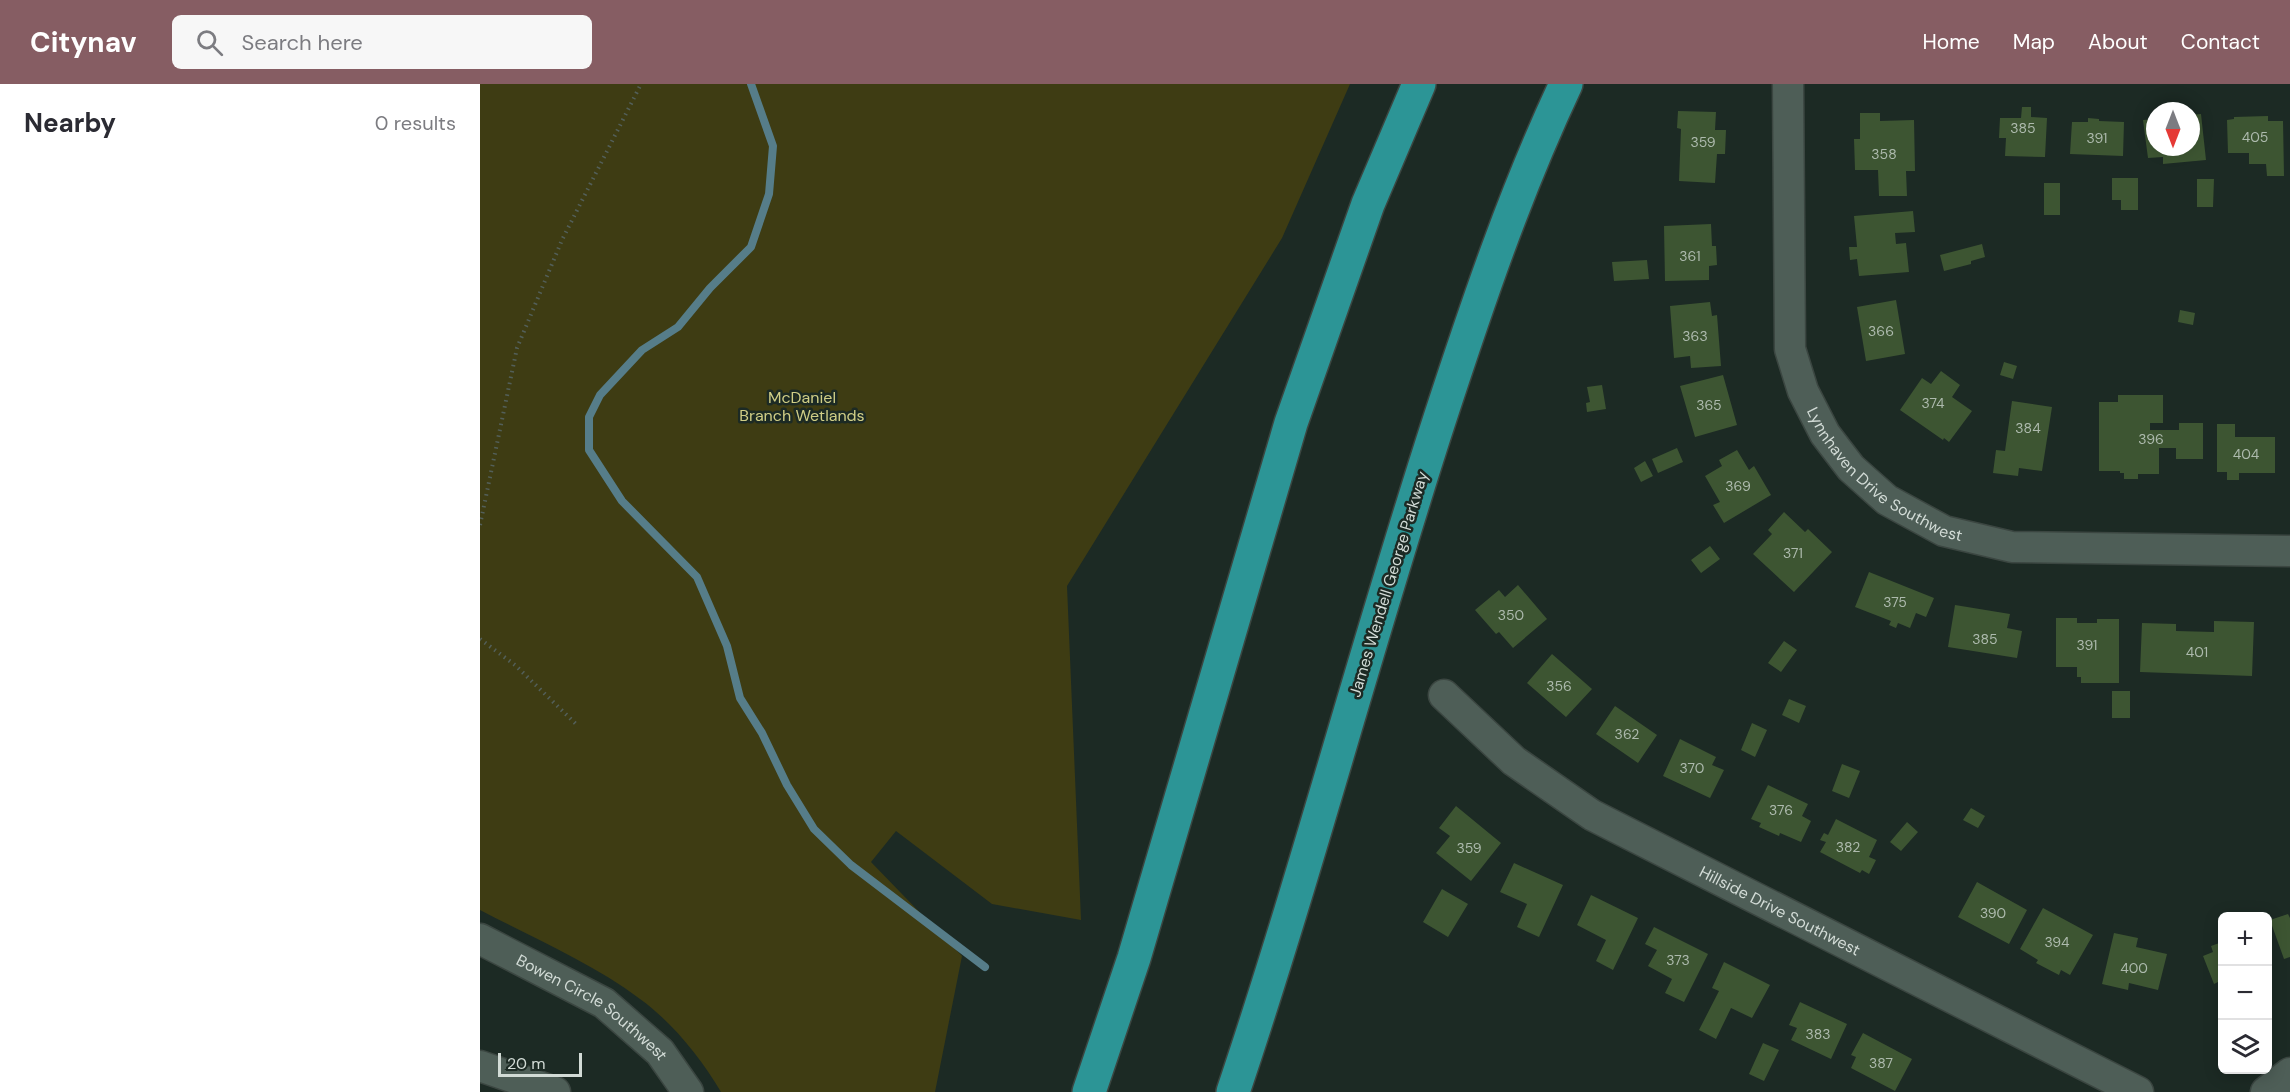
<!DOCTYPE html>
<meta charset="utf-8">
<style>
body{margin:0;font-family:"DM Sans",sans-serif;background:#f7f7f7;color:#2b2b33}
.controls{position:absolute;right:18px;bottom:18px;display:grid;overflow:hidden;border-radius:9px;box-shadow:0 3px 15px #0003}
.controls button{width:54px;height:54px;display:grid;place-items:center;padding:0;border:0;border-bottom:2px solid #e1e1e2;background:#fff;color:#2b2b33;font:30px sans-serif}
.compass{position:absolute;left:1666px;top:18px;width:54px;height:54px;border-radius:50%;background:#fff;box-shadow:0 3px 15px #0003;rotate:180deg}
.scale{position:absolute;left:18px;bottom:15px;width:84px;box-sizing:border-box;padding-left:6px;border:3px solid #d2dbd6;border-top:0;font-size:16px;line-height:21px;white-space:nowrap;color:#d2dbd6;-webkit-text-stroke:4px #1c2a24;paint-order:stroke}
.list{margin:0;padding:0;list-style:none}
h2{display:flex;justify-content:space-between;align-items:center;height:78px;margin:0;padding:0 24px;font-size:26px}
h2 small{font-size:20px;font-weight:400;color:#7c7c81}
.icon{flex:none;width:33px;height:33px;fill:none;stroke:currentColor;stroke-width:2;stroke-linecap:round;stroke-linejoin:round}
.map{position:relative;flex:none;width:1810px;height:1008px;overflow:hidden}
header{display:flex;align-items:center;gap:36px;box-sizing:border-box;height:84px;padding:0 30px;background:#865d63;color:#fff}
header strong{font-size:28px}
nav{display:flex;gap:33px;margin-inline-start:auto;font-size:21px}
.search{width:420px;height:54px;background:#f7f7f7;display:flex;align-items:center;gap:15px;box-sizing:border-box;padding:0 21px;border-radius:9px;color:#7c7c81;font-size:22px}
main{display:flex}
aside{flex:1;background:#fff}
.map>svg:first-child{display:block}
.green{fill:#3e3c13}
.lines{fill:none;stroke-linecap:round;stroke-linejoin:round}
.stream{stroke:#567d89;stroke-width:8}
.building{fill:#3d5532}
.minor-casing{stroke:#3b4641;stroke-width:33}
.motorway-casing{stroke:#3b4641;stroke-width:36}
.path{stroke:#535f59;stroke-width:4;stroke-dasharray:1.5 4.5;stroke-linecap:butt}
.minor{stroke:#4e5e57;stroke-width:30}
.motorway{stroke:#2c9596;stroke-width:33}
.labels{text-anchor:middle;stroke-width:5;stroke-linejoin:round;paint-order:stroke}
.number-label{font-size:14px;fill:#adbaad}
.park-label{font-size:16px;fill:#d0ce86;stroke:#1c2a24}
.street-label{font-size:16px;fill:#d2dbd6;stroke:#1c2a24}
</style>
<header>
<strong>Citynav</strong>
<div class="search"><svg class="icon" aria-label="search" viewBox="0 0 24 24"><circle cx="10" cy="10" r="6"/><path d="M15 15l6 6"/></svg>Search here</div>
<nav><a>Home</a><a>Map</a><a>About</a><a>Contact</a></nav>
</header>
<main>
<aside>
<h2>Nearby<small>0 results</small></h2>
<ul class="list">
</ul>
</aside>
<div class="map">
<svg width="1810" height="1008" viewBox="0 0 1810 1008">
<rect width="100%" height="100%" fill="#1c2a24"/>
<path class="green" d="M0 0H870L802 154 587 502 601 836 512 820 416 747 391 778 482 872 455 1008H241C221 974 192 938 160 915 112 879 53 854 0 826Z"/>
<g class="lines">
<path class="stream" d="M271 0 293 62 289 110 271 163 230 204 198 243 162 266 120 311 109 333V366L142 417 217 493 247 562 260 614 282 649 307 701 334 745 371 781 505 883"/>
</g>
<path class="building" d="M1542 23H1551V33L1567 34 1565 73 1525 72 1526 54H1519L1520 34H1541Z
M1198 27 1236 28 1235 46H1246L1245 70H1237L1235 99 1199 97 1201 45 1197 44Z
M1380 29H1400V37L1434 36 1435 87H1426L1427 112H1399L1398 86H1375L1374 55H1380Z
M1721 30 1726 76 1683 80V73L1668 74 1663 36 1675 35V63H1711V31Z
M1788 32V37H1803L1804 92H1787L1786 80H1769V69H1748L1747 36 1754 35V33Z
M1608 34 1619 35V37L1644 38 1643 72 1590 70 1592 38H1608Z
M1632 94H1658V126H1641V116H1632Z
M1717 95H1734L1733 123H1717Z
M1564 99H1580V131H1564Z
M1433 127 1435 148 1415 149 1416 160 1426 159 1429 188 1379 192 1377 175 1370 176 1369 163H1377L1374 132Z
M1231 140 1232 162H1236L1237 181 1229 182V196L1185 197 1184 142Z
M1502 160 1505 173 1491 177V180L1464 187 1460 171Z
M1167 176 1169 195 1134 197 1132 178Z
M1416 216 1425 270 1386 277 1377 223Z
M1230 218 1232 232 1237 231 1241 282 1211 284 1210 272 1194 274 1190 222Z
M1700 226 1715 229 1713 241 1698 238Z
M1524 278 1537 282 1533 295 1520 291Z
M1461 287 1480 301 1472 313 1492 327 1469 358 1464 354 1463 356 1420 326 1442 294 1451 300Z
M1243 291 1257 341 1215 353 1200 302Z
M1122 301 1126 325 1107 328 1106 319 1110 318 1107 303Z
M1638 311H1683V339H1670V346H1699V339H1723V375H1696V364H1679V390H1658V395H1644V389H1640V387H1619V318H1638Z
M1532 317 1572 323 1562 387 1539 384 1538 392 1513 389 1516 366 1525 367Z
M1737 340H1755V353H1795V389H1759V396H1747V388H1737Z
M1197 364 1203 378 1178 389 1172 375Z
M1257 366 1269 386 1274 382 1291 411 1244 439 1233 421 1240 418 1225 392 1242 382 1239 376Z
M1165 377 1173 392 1161 398 1154 384Z
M1304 428 1325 448 1328 445 1352 468 1314 508 1273 470 1292 450 1288 446Z
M1230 462 1240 475 1221 489 1211 476Z
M1389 488 1454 514 1446 533 1436 529 1430 544 1418 539 1416 544 1409 541 1411 537 1375 523Z
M1038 501 1067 535 1033 564 1019 548 1016 550 995 526 1019 506 1025 513Z
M1475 521 1530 530 1527 544 1542 547 1537 574 1468 563Z
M1576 534H1597V539H1617V535H1639V599H1601V593H1597V583H1576Z
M1734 537 1774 538 1772 592 1660 588 1662 539 1696 540V547L1734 548Z
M1304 557 1317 566 1301 588 1288 579Z
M1072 570 1112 605 1086 633 1047 599Z
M1632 607H1650V634H1632Z
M1309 615 1326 622 1319 639 1302 631Z
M1135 622 1177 651 1158 679 1116 650Z
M1272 639 1287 646 1275 673 1261 666Z
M1200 655 1236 673 1232 681 1244 686 1230 714 1183 692Z
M1362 680 1380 687 1369 714 1352 707Z
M1288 701 1328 720 1322 732 1331 737 1321 758 1300 749 1299 752 1279 743 1281 739 1271 735Z
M976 722 1021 759 991 797 956 769 970 752 959 744Z
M1491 724 1505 732 1498 744 1483 736Z
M1356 735 1397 756 1389 773 1396 776 1389 790 1382 786 1380 789 1340 768 1346 758 1340 756 1344 749 1348 751Z
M1427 738 1438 748 1421 767 1410 758Z
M1034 779 1083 801 1059 853 1037 843 1047 820 1020 808Z
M1497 798 1547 826 1529 860 1478 833Z
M962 805 988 820 968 853 943 838Z
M1111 811 1158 834 1133 886 1116 877 1126 856 1097 841Z
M1563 824 1613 851 1590 891 1581 886 1579 891 1556 879 1558 876 1540 865Z
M1808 830 1810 834V873L1804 875 1790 836Z
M1174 843 1228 870 1204 918 1185 909 1192 895 1168 882 1177 866 1165 860Z
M1634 849 1658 854 1656 863 1687 870 1678 906 1649 899 1648 906 1622 900Z
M1742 858V896L1734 900 1723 872 1733 868 1731 862Z
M1244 878 1290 901 1272 934 1251 924 1236 955 1219 946 1239 907 1232 904Z
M1320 918 1367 940 1351 975 1311 956 1317 944 1309 941Z
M1383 949 1432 975 1415 1007 1371 984 1376 973 1371 971Z
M1283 959 1299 966 1284 997 1269 990Z"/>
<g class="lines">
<defs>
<g id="minor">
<path id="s1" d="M1308 0 1310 265 1323 307 1345 350 1371 384 1407 416 1464 447 1532 463 1810 467"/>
<path id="s2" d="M964 611 1034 677 1112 731 1658 1008"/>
<path id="s3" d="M0 855 124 919 180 968 208 1008"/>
<path d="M0 982 75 1008"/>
<path d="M1786 1008 1810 989"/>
</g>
<path id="motorway" d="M609 1008 654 874 811 339 888 120 939 0
M753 1008C828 785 887 558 960 334 997 221 1035 108 1086 0"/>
</defs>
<use href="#minor" class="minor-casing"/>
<use href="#motorway" class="motorway-casing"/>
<path class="path" d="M0 441 37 264 82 156 161 0
M0 555 35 581 96 640"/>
<use href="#minor" class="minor"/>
<use href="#motorway" class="motorway"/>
</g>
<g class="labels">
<g class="number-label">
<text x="1543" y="49">385</text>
<text x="1775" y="58">405</text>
<text x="1617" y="59">391</text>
<text x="1223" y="63">359</text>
<text x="1404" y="75">358</text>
<text x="1210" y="177">361</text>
<text x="1401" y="252">366</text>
<text x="1215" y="257">363</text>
<text x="1453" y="324">374</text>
<text x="1229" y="326">365</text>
<text x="1548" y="349">384</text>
<text x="1671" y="360">396</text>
<text x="1766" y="375">404</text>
<text x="1258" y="407">369</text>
<text x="1313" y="474">371</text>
<text x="1415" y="523">375</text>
<text x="1031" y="536">350</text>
<text x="1505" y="560">385</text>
<text x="1607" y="566">391</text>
<text x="1717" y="573">401</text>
<text x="1079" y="607">356</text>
<text x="1147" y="655">362</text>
<text x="1212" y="689">370</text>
<text x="1301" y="731">376</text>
<text x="1368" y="768">382</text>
<text x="989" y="769">359</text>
<text x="1513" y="834">390</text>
<text x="1577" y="863">394</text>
<text x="1198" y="881">373</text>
<text x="1654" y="889">400</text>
<text x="1338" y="955">383</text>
<text x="1401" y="984">387</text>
</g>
<g class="park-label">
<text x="322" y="319">McDaniel<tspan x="322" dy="18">Branch Wetlands</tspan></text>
</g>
<g class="street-label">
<text dy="6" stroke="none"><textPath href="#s1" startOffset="430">Lynnhaven Drive Southwest</textPath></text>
<text transform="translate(908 500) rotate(-73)" y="6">James Wendell George Parkway</text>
<text dy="6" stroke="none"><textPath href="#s2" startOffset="402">Hillside Drive Southwest</textPath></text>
<text dy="6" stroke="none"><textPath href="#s3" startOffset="132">Bowen Circle Southwest</textPath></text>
</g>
</g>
</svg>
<div class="controls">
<button>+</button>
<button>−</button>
<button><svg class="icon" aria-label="layers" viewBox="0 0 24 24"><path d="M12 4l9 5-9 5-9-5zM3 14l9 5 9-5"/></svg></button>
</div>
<svg class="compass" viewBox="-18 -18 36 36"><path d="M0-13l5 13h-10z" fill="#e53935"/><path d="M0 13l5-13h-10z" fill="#7c7c81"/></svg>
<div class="scale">20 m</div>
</div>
</main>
